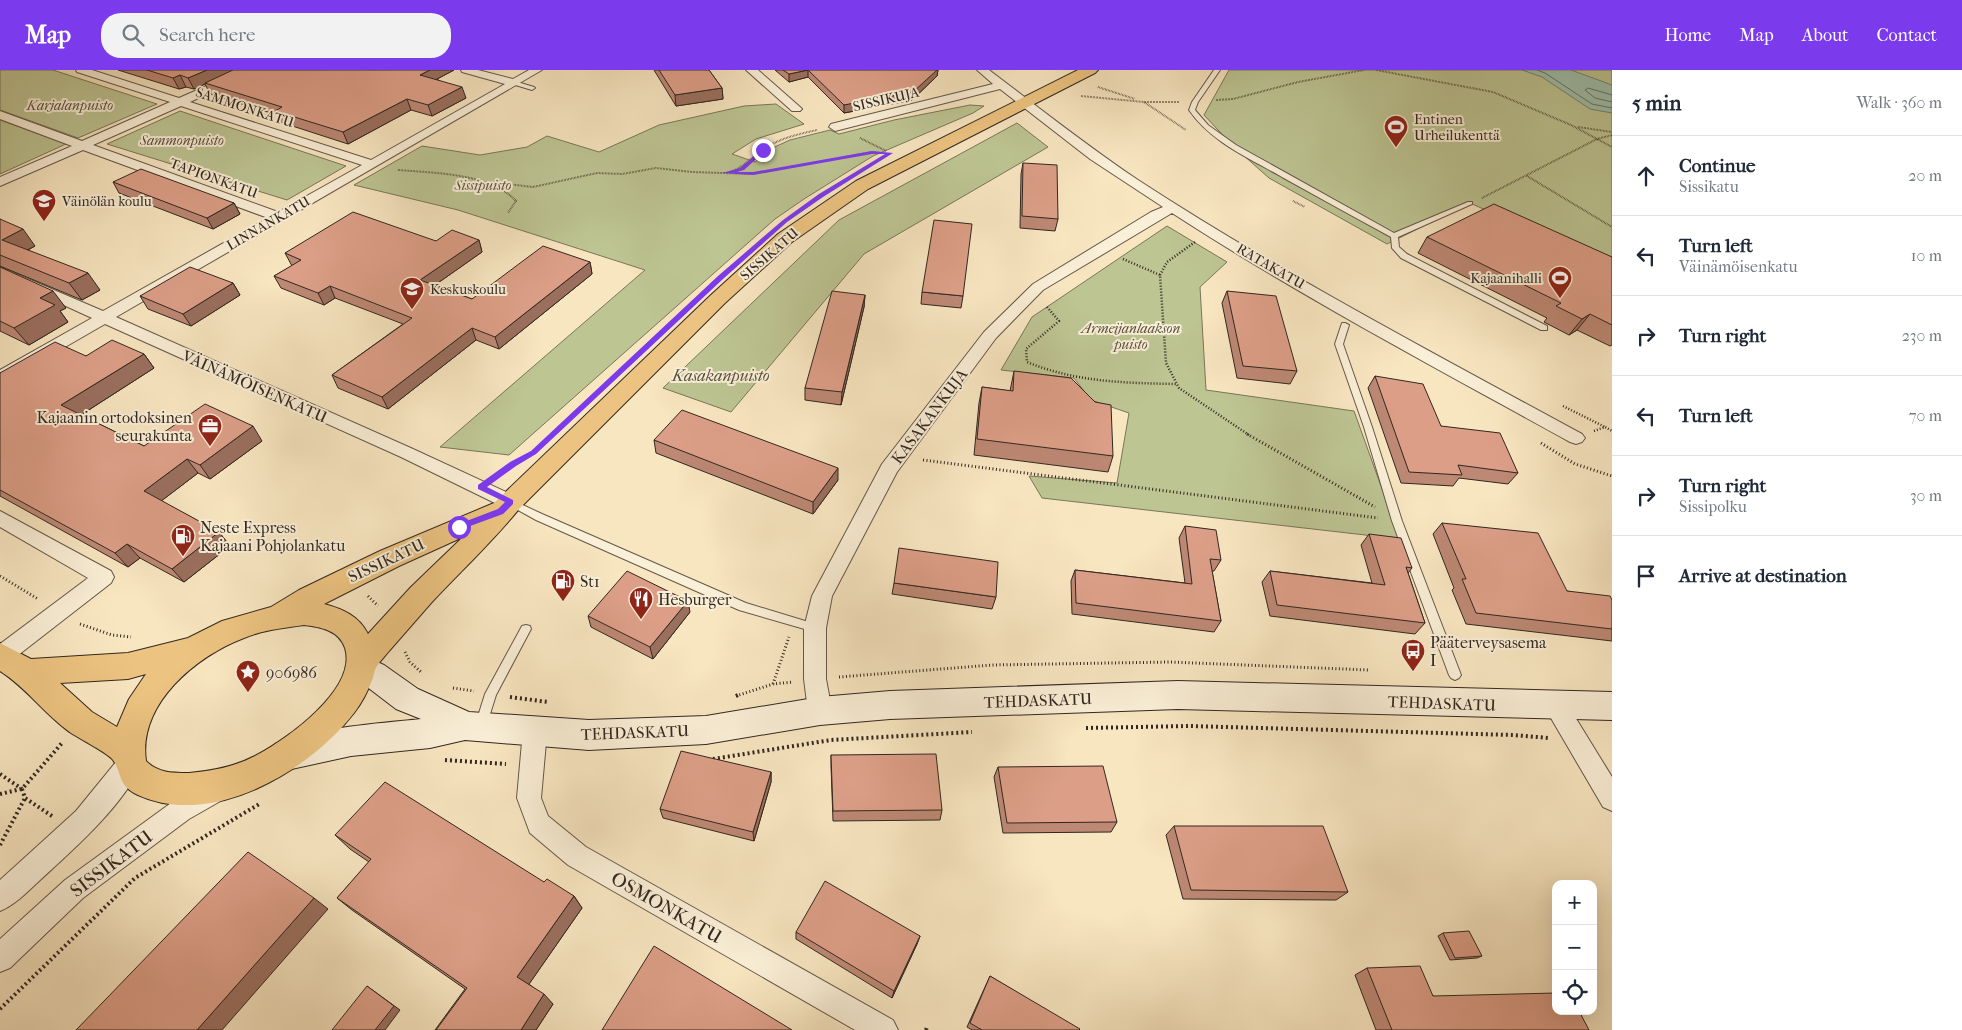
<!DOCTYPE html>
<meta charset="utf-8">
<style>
body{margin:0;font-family:"IM FELL French Canon",serif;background:#f2f2f3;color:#1f2937}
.controls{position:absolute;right:15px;bottom:15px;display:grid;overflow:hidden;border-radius:10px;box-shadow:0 5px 20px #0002}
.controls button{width:45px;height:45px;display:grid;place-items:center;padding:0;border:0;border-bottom:1px solid #e0e1e3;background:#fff;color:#1f2937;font:25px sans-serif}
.stop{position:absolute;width:15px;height:15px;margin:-11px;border:4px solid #7c3aed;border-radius:50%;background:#fff}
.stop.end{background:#7c3aed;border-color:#fff;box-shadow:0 1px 5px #0008}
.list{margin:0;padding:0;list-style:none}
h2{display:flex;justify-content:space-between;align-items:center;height:65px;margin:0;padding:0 20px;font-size:21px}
h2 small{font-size:16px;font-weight:400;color:#747a83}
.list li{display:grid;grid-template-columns:32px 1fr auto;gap:15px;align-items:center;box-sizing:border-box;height:80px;padding:0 20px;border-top:1px solid #e0e1e3}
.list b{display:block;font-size:19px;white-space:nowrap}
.list p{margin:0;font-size:16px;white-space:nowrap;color:#747a83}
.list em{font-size:16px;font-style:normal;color:#747a83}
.icon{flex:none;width:28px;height:28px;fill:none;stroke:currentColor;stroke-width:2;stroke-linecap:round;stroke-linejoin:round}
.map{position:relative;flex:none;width:1612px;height:960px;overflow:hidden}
header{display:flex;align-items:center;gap:30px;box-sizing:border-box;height:70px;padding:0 25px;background:#7c3aed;color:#fff}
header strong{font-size:24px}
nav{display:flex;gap:28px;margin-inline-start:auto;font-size:18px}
.search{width:350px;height:45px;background:#f2f2f3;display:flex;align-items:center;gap:12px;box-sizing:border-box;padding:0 18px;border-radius:20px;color:#747a83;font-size:19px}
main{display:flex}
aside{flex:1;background:#fff}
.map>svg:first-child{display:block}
.green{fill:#bdc593;stroke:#78765a}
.water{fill:#9fc0ac;stroke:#738374}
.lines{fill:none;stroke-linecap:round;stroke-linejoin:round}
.shore{stroke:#687466;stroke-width:1}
.lane-casing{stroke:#645748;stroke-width:2}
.street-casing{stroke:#645748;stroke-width:2}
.secondary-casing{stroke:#322720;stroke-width:2}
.primary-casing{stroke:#322720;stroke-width:2}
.path-far3{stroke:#322720;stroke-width:2;stroke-dasharray:0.5 1;stroke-linecap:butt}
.path-far2{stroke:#322720;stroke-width:2.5;stroke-dasharray:1 2;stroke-linecap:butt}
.path-far1{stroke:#322720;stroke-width:3;stroke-dasharray:1 2.5;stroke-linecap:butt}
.path{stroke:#322720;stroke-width:4;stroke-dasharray:2 3;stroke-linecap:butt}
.lane{fill:#faefd7;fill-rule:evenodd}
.street{fill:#faefd7;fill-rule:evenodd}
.secondary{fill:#faefd7;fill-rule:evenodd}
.primary{fill:#ecc380;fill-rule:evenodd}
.wall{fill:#bd8874;stroke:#322720}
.shaded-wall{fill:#9a6f5e;stroke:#322720}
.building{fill:#dc9e87;stroke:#322720}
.route{fill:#7c3aed}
.labels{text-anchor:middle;stroke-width:4;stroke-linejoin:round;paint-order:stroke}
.far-street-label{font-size:14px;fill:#322720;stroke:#faefd7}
.far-park-label{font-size:14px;font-style:italic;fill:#554e3d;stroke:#faefd7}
.far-poi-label{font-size:14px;fill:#322720;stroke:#faefd7;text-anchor:start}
.park-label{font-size:16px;font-style:italic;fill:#554e3d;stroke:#faefd7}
.street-label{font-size:16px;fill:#322720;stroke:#faefd7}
.poi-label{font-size:16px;fill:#322720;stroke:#faefd7;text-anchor:start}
.near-street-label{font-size:19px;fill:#322720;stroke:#faefd7}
</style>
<header>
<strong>Map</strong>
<div class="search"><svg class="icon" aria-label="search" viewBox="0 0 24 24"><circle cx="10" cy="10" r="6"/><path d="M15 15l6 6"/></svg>Search here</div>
<nav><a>Home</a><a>Map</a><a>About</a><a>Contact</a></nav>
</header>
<main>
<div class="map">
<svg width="1612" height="960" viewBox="0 0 1612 960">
<rect width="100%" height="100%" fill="#f8e6c1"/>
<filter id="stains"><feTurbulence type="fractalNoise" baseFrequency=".004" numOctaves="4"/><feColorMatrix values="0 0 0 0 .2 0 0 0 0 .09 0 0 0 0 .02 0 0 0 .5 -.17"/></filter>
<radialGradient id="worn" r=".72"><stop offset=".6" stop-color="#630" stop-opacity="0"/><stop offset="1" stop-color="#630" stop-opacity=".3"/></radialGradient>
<path class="green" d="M0 0H53L157 34 78 68 0 40Z
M1229 0H1612V197L1470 133 1387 174 1269 108 1233 76 1204 45Z
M776 34 804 54 756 69 732 84 755 92 768 80 790 70 830 60 839 64 894 50 970 35 984 36 973 43 873 86 804 129 775 149 509 385 440 377 645 200 458 140 354 115 422 76 480 85 527 77 547 66 599 82 659 55 744 36Z
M180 41 346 96 287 130 107 74Z
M0 50 66 74 0 104Z
M1017 53 1048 77 864 184 731 342 663 318 839 150Z
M1167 156 1227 192 1200 217 1206 320 1354 341 1400 469 1042 428 1029 406 1117 413 1129 343 1091 330 1074 308 1001 300 1032 247Z"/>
<path class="water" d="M1522 0H1571L1612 15V43L1590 39 1542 7Z"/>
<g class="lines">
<path class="shore" d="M1537 0 1545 3 1592 34 1612 38
M1612 25 1588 18 1585 20 1595 28 1612 32"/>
<defs>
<path id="lane" d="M1214 0H1220L1198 32 1195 40 1208 55 1236 75 1394 163 1468 132H1472V134L1398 167 1399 177 1407 184 1547 256V260H1541L1401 188 1392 178 1391 167C1354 147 1318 127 1282 107 1249 88 1211 72 1189 40L1192 32Z
M514 11 534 17 535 18 532 20 512 14V12Z
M1342 253H1345L1349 255 1343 274 1372 357 1402 451 1461 605 1459 608 1455 610 1451 608 1449 605 1392 451 1364 357 1335 274Z
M510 429 542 444 746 533 815 554 819 555 820 558 819 561 815 562 739 540 536 450 507 434 505 432Z
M526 555 530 556 531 559 496 625 485 660 481 661 477 660 475 656 485 624 522 556Z"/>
<path id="street" d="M76 0H92L179 28 243 0H257L190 32 371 90 505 14 462 2 461 0H478L513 9 529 0H542L116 247 413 379 517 427 520 432 517 437 510 439 503 437 401 387 105 254 6 311 0 312V300L92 248 0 206V197L103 241 268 148 83 80 0 116V107L72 76 0 49V41L82 71 170 32 77 2ZM181 36 362 95 278 142 93 75Z
M746 0H758L800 37 802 39 800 41H792Z
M977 0H989C1038 37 1087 76 1138 110 1281 203 1433 283 1582 364L1585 368 1582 372 1576 374 1570 372C1436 298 1300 226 1172 143L1043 220 996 268 897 402 832 526 826 558V609L832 641 828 648 820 651 812 648 808 641 804 609V558L812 526 882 394 984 262 1033 214 1151 142 1163 137 1090 89 1000 19 835 61 829 57 831 54 851 49 993 14Z
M0 441 111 501 114 507 111 513 8 593 0 595V574L88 508 0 457Z
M1556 626 1564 629 1612 707V741L1603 737 1548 643 1545 636 1548 629Z
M535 650 543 654 547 661 541 728 548 746 586 777 893 950 898 960H855L568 795 530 763 517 728 523 661 527 654Z
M129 684 138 687 141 695C123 736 73 780 39 811 27 822 15 835 0 841V810L76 741 120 687Z
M215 709 224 713 227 721 224 729 189 749 83 828 10 898 0 902V869L65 810 171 733Z"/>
<path id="secondary" d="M361 585 384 595 418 619 469 642 589 650 706 646 820 627 890 621 1178 611 1612 622V650L1178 639 890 649 820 655 706 674 589 680 465 670 430 678 351 686 287 700 275 696 271 685 275 674C321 657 373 654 421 649L396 639 362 613 350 607 346 598 350 589Z"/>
<path id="primary" d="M1078 0H1098L1095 3 868 119 792 172 725 233 519 439C492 472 461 501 431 533 417 549 403 565 389 581 385 586 380 591 377 596 374 600 374 606 372 610 368 621 361 634 354 643 309 701 212 759 138 725 117 715 123 705 113 690 108 683 80 669 71 663 45 645 27 618 0 601V573L31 589 128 583 188 568 222 551 271 537 299 520 380 481 494 433 711 225 778 164 856 111ZM463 467 411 517 368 564C359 546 343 539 324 534L399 496ZM304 555C320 557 339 560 345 578 358 619 286 670 255 686 234 697 212 701 189 703 172 703 158 703 146 691 138 634 196 586 244 568 263 560 284 558 304 555ZM146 604 129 629 117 657 92 642 60 613 128 609Z"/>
</defs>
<use href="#lane" class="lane-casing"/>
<use href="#street" class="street-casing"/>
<use href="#secondary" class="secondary-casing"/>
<use href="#primary" class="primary-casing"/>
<path class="path-far3" d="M1376 0 1493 22 1571 55 1612 77
M1098 17 1135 29
M1081 26 1144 32 1186 60
M1216 30 1233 29 1298 12 1364 0
M1144 32H1180
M1578 57 1612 62
M860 68 886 81
M398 100C434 103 490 103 516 131L508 143
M730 102C745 97 752 86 765 78 781 68 799 64 817 60
M1527 106 1612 157
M490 112 533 117 597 103 622 104 656 98 692 102 753 104 872 82 880 83
M1482 128 1597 69 1612 65
M1293 131 1305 137"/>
<path class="path-far2" d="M1123 189 1160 205 1166 293 1179 318 1249 365
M1160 205 1167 192 1195 172
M1047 237 1059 251 1026 279 1027 292C1075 312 1124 313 1176 314
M1563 336 1605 357
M1594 361 1605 357 1612 361"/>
<path class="path-far1" d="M1247 364 1375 437
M1541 373 1575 394 1612 406
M923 390 1378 448
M498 404 514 393
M0 506 38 529
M368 526 378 536
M80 554 112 565 131 567
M405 582 410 592 421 602
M839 607 992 595 1170 592 1369 600
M773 614 789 567
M453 618 474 621
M736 626 773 614 793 612"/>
<path class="path" d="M736 626 738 625
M510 627 548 632
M1086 658 1189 656 1513 665 1549 668
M713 689 831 670 972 662
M445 690 506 694
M0 704 22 719
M0 724 21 719
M52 746 25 728 22 719 62 673
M0 775 25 728
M0 939 135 808 261 733
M926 960 927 957"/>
<use href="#lane" class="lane"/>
<use href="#street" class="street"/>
<use href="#secondary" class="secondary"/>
<use href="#primary" class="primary"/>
</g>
<path class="wall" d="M118 0H454L437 9 466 28 432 46 411 40 348 74 280 52 277 45 210 24 205 14 194 19 186 17 179 19Z
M654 0H709L722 18 723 29 676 36Z
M775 0H938L937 6 912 30 844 43 808 7 789 12Z
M1023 93 1058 149 1055 161 1020 158 1021 104Z
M113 112 234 133 240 144 213 159 119 123Z
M0 149 35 176 28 180 100 220 82 230 0 196Z
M1427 167 1612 187V275L1610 276 1577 260 1569 265 1544 252 1547 248 1418 183Z
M479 170 482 182 435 215 472 229 590 192 592 204 499 279 476 270 388 339 338 318 332 305 403 254 335 228 324 235 281 218 274 206 292 196 285 183 436 171Z
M0 197 66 238 60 241 68 252 29 275 0 261Z
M233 213 240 225 191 256 148 239 140 226Z
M1227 221 1297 301 1290 314 1237 308 1222 233Z
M922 222 963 226 961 238 921 234Z
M865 225 864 237 841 335 805 330V318Z
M144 284 154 298 81 345 144 376 262 371 210 409 198 403 161 431 219 462 230 476 184 512 140 488 128 497 0 426V303L86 286Z
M1014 301 1113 386 1108 402 974 385 979 333 982 317 1010 321Z
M1375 306 1441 356 1518 403 1508 414 1459 408 1453 416 1401 413 1368 318Z
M654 370 838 410 813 444 656 383Z
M1442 453 1567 521 1612 530V571L1466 554 1452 520 1454 518 1433 464Z
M1185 456 1221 490 1214 501H1212L1221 551 1214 562 1072 544 1071 511 1075 500 1185 513 1179 468Z
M1369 464 1412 498 1408 503 1425 553 1415 564 1270 546 1262 512 1270 501 1372 513 1361 475Z
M894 513 996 527 992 539 892 524Z
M690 542 653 589 591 557 588 546Z
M831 685 942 740 940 750 833 751 831 696Z
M998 697 1117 752 1111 762 1003 763 994 707Z
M771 702V712L754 771 663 748 660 739Z
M1174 756 1348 822 1336 830 1183 829 1166 765Z
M335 765 544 812 574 826 582 838 529 914 553 934 536 960H435L465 919 352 840 337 828 369 792 350 779Z
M796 862 920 866 917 874 892 928 796 869Z
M1443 863 1482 886 1477 888 1450 890 1438 866Z
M1367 898 1433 926 1589 960H1376L1355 905Z
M990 906 1079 960H972L967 957Z"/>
<path class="shaded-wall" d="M207 0H238L205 13V14L194 19 188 8Z
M430 0H454L424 16 420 5Z
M808 0V7L789 12V4Z
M937 0H938L937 6 912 30 844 43V35Z
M180 5 186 17 179 19 173 8Z
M462 17 466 28 432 46 428 35Z
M722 18 723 29 676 36 675 25Z
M407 29 411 40 348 74 343 62Z
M234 133 240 144 213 159 207 148Z
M23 159 35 176 15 186 2 170Z
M479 170 482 182 425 222 420 210Z
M590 192 592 204 499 279 495 267Z
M88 203 100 220 82 230 69 213Z
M233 213 240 225 191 256 183 244Z
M330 216 335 228 324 235 318 223Z
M53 221 66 238 60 241 68 252 29 275 14 258 40 228Z
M865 225 864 237 841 335 842 322Z
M1590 244 1577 260 1569 265 1582 249Z
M472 258 476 270 388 339 382 327Z
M144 284 154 298 73 350 61 335Z
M253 356 262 371 210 409 200 395Z
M187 389 198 403 156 435 144 421Z
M838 398V410L813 444V432Z
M219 462 230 476 184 512 172 499Z
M127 474 140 488 128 497 115 483Z
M688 531 690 542 653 589 650 577Z
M771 702V712L754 771 753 762Z
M574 826 582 838 527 917 517 907Z
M314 828 328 839 222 960H197Z
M920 866 917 874 892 928 894 921Z
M367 916 400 940 385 960H375Z
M544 924 553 934 536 960H521Z"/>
<path class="building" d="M147 0H207L188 8 180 5 173 8Z
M233 0H430L420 5 462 17 428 35 407 29 343 62 275 41 282 37 205 13Z
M659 0H709L722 18 675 25Z
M783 0H808L789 4Z
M808 0H937L913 22 844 35Z
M1023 93 1057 95 1058 149 1022 146Z
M141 99 234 133 207 148 113 112Z
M1494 134 1612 187V255L1590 244 1582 249 1556 236 1561 233 1427 167Z
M353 142 436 171 452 160 479 170 420 210 472 229 543 176 590 192 495 267 472 258 382 327 332 305 412 248 330 216 318 223 274 206 301 190 285 183Z
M0 149 23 159 2 170 88 203 69 213 0 185Z
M934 150 972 154 963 226 922 222Z
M0 197 53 221 40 228 55 235 14 258 0 251Z
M190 197 233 213 183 244 140 226Z
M832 221 865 225 842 322 805 318Z
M1227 221 1276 226 1297 301 1243 296Z
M112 270 144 284 61 335 144 376 205 334 253 356 200 395 187 389 144 421 219 462 172 499 127 474 115 483 0 420V303L55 272 86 286Z
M1014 301 1071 308 1095 332 1111 335 1113 386 977 369 982 317 1013 321Z
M1375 306 1423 314 1441 356 1500 363 1518 403 1458 395 1462 405 1409 402Z
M682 340 838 398 813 432 654 370Z
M1442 453 1538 463 1567 521 1610 526 1612 530V559L1476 543 1462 509H1466Z
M1185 456 1216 460 1221 490 1210 489 1221 551 1076 533 1075 500 1192 514Z
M1369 464 1401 468 1412 498 1406 497 1425 553 1277 535 1270 501 1385 515Z
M899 478 998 492 996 527 894 513Z
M627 501 688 531 650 577 588 546Z
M681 681 771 702 753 762 660 739Z
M936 684 942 740 833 741 831 685Z
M1103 696 1117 752 1007 753 998 697Z
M385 712 544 812 547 809 574 826 517 907 544 924 521 960H436L467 918 337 828 371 789 335 765Z
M1174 756H1323L1348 822 1191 820Z
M248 782 314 828 197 960H76Z
M825 811 920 866 894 921 796 862Z
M1469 861 1482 886 1455 888 1443 863Z
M654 876 792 960H602Z
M1420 896 1433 926 1556 923V941H1579L1589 960H1392L1367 898Z
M990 906 1080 959 1079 960H982L970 953Z
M367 916 394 936 375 960H332Z"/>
<path class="route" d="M763 78 765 81 744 100 737 102H753L872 81 893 83 823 127 787 152 723 209 536 384 516 396 487 417 513 430V434L503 444 462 459H456V455L498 439 505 432 478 419V415L510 392 531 381 718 206 783 150 819 124 885 84H872L753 105 722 103 740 98Z"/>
<defs>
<symbol id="stadium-pin" viewBox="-11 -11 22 30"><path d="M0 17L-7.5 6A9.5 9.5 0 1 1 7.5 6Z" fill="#8f2418" stroke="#faefd7"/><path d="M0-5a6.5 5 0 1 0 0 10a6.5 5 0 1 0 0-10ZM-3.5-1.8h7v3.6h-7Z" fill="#fff"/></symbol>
<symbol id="school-pin" viewBox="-11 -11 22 30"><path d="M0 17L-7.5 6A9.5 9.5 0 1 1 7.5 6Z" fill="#8f2418" stroke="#faefd7"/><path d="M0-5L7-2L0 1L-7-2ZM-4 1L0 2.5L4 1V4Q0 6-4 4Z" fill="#fff"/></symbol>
<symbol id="office-pin" viewBox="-11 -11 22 30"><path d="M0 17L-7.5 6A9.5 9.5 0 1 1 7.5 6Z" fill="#8f2418" stroke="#faefd7"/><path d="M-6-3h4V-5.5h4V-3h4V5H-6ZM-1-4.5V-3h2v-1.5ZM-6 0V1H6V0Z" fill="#fff"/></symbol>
<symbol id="fuel-pin" viewBox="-11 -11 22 30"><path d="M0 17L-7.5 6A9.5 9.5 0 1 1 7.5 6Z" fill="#8f2418" stroke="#faefd7"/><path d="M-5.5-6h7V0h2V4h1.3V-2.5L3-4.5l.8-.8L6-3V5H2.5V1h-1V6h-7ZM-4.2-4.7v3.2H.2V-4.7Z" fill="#fff"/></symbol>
<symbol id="restaurant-pin" viewBox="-11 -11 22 30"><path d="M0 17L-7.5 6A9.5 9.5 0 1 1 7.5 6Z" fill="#8f2418" stroke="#faefd7"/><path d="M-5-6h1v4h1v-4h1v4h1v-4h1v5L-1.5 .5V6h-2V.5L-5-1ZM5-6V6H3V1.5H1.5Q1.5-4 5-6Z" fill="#fff"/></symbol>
<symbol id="bus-pin" viewBox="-11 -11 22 30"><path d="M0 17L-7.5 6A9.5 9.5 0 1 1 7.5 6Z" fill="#8f2418" stroke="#faefd7"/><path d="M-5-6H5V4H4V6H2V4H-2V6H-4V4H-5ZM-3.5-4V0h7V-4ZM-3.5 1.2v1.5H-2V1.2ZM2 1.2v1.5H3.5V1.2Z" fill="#fff"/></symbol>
<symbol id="sight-pin" viewBox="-11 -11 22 30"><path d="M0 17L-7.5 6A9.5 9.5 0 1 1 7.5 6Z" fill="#8f2418" stroke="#faefd7"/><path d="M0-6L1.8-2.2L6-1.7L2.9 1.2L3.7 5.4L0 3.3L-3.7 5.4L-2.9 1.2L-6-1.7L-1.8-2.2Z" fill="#fff"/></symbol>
</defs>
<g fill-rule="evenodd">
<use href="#stadium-pin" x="1382" y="43" width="28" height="38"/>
<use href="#school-pin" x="30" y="117" width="28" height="38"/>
<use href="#stadium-pin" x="1546" y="194" width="28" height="38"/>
<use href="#school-pin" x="398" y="205" width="28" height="38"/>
<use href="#office-pin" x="196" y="342" width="28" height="38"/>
<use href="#fuel-pin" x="169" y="452" width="28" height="38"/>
<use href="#fuel-pin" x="549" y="497" width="28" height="38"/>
<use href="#restaurant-pin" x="627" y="515" width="28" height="38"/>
<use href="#bus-pin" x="1399" y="567" width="28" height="38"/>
<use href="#sight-pin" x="234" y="588" width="28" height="38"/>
</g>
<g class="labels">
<g class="far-street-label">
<text transform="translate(886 29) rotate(-13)" y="5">SISSIKUJA</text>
<text transform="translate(245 37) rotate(18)" y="5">SAMMONKATU</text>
<text transform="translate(214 108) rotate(20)" y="5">TAPIONKATU</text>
<text transform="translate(268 153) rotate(-30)" y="5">LINNANKATU</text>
<text transform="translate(769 184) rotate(-41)" y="5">SISSIKATU</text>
<text transform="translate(1271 196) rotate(30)" y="5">RATAKATU</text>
</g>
<g class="far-park-label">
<text x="70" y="40">Karjalanpuisto</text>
<text x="182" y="75">Sammonpuisto</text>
<text x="483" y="120">Sissipuisto</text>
<text x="1131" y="263">Armeijanlaakson<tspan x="1131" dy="16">puisto</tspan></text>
</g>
<g class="far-poi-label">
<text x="1414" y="54">Entinen<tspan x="1414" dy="16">Urheilukenttä</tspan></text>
<text x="62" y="136">Väinölän koulu</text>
<text x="1542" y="213" text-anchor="end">Kajaanihalli</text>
<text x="430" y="224">Keskuskoulu</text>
</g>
<g class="park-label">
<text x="721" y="311">Kasakanpuisto</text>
</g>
<g class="street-label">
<text transform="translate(255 316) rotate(24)" y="6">VÄINÄMÖISENKATU</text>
<text transform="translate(929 346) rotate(-53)" y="6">KASAKANKUJA</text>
<text transform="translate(386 490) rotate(-25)" y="6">SISSIKATU</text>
<text transform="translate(1038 630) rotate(-2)" y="6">TEHDASKATU</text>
<text transform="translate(1442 633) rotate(2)" y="6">TEHDASKATU</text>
<text transform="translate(635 662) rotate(-2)" y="6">TEHDASKATU</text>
</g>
<g class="poi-label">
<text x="192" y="353" text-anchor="end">Kajaanin ortodoksinen<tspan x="192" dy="18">seurakunta</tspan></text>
<text x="200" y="463">Neste Express<tspan x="200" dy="18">Kajaani Pohjolankatu</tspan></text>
<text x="580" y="517">St1</text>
<text x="658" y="535">Hesburger</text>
<text x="1430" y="578">Pääterveysasema<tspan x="1430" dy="18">I</tspan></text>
<text x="266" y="608">906986</text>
</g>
<g class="near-street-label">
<text transform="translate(111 793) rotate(-37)" y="7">SISSIKATU</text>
<text transform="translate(667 837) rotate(30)" y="7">OSMONKATU</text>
</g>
</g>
<rect width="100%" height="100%" filter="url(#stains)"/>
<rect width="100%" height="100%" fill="url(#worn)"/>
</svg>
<div class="controls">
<button>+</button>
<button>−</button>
<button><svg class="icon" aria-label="locate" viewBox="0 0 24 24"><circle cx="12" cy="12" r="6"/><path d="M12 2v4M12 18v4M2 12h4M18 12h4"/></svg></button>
</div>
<div class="stop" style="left:459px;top:457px"></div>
<div class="stop end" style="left:763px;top:80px"></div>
</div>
<aside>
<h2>5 min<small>Walk · 360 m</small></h2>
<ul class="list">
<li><svg class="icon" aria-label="ahead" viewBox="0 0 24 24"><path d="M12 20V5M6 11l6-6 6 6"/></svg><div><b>Continue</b><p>Sissikatu</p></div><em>20 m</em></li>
<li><svg class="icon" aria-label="left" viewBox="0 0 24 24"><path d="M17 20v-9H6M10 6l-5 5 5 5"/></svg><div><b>Turn left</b><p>Väinämöisenkatu</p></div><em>10 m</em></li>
<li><svg class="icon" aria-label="right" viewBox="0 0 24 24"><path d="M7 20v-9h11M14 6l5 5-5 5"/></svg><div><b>Turn right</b></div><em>230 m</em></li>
<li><svg class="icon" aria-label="left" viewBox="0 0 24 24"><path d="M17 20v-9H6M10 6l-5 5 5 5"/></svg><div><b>Turn left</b></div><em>70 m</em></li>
<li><svg class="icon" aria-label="right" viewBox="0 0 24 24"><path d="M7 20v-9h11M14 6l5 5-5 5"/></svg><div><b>Turn right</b><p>Sissipolku</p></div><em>30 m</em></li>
<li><svg class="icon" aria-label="arrive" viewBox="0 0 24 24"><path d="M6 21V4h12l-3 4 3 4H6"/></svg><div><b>Arrive at destination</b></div></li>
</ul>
</aside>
</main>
